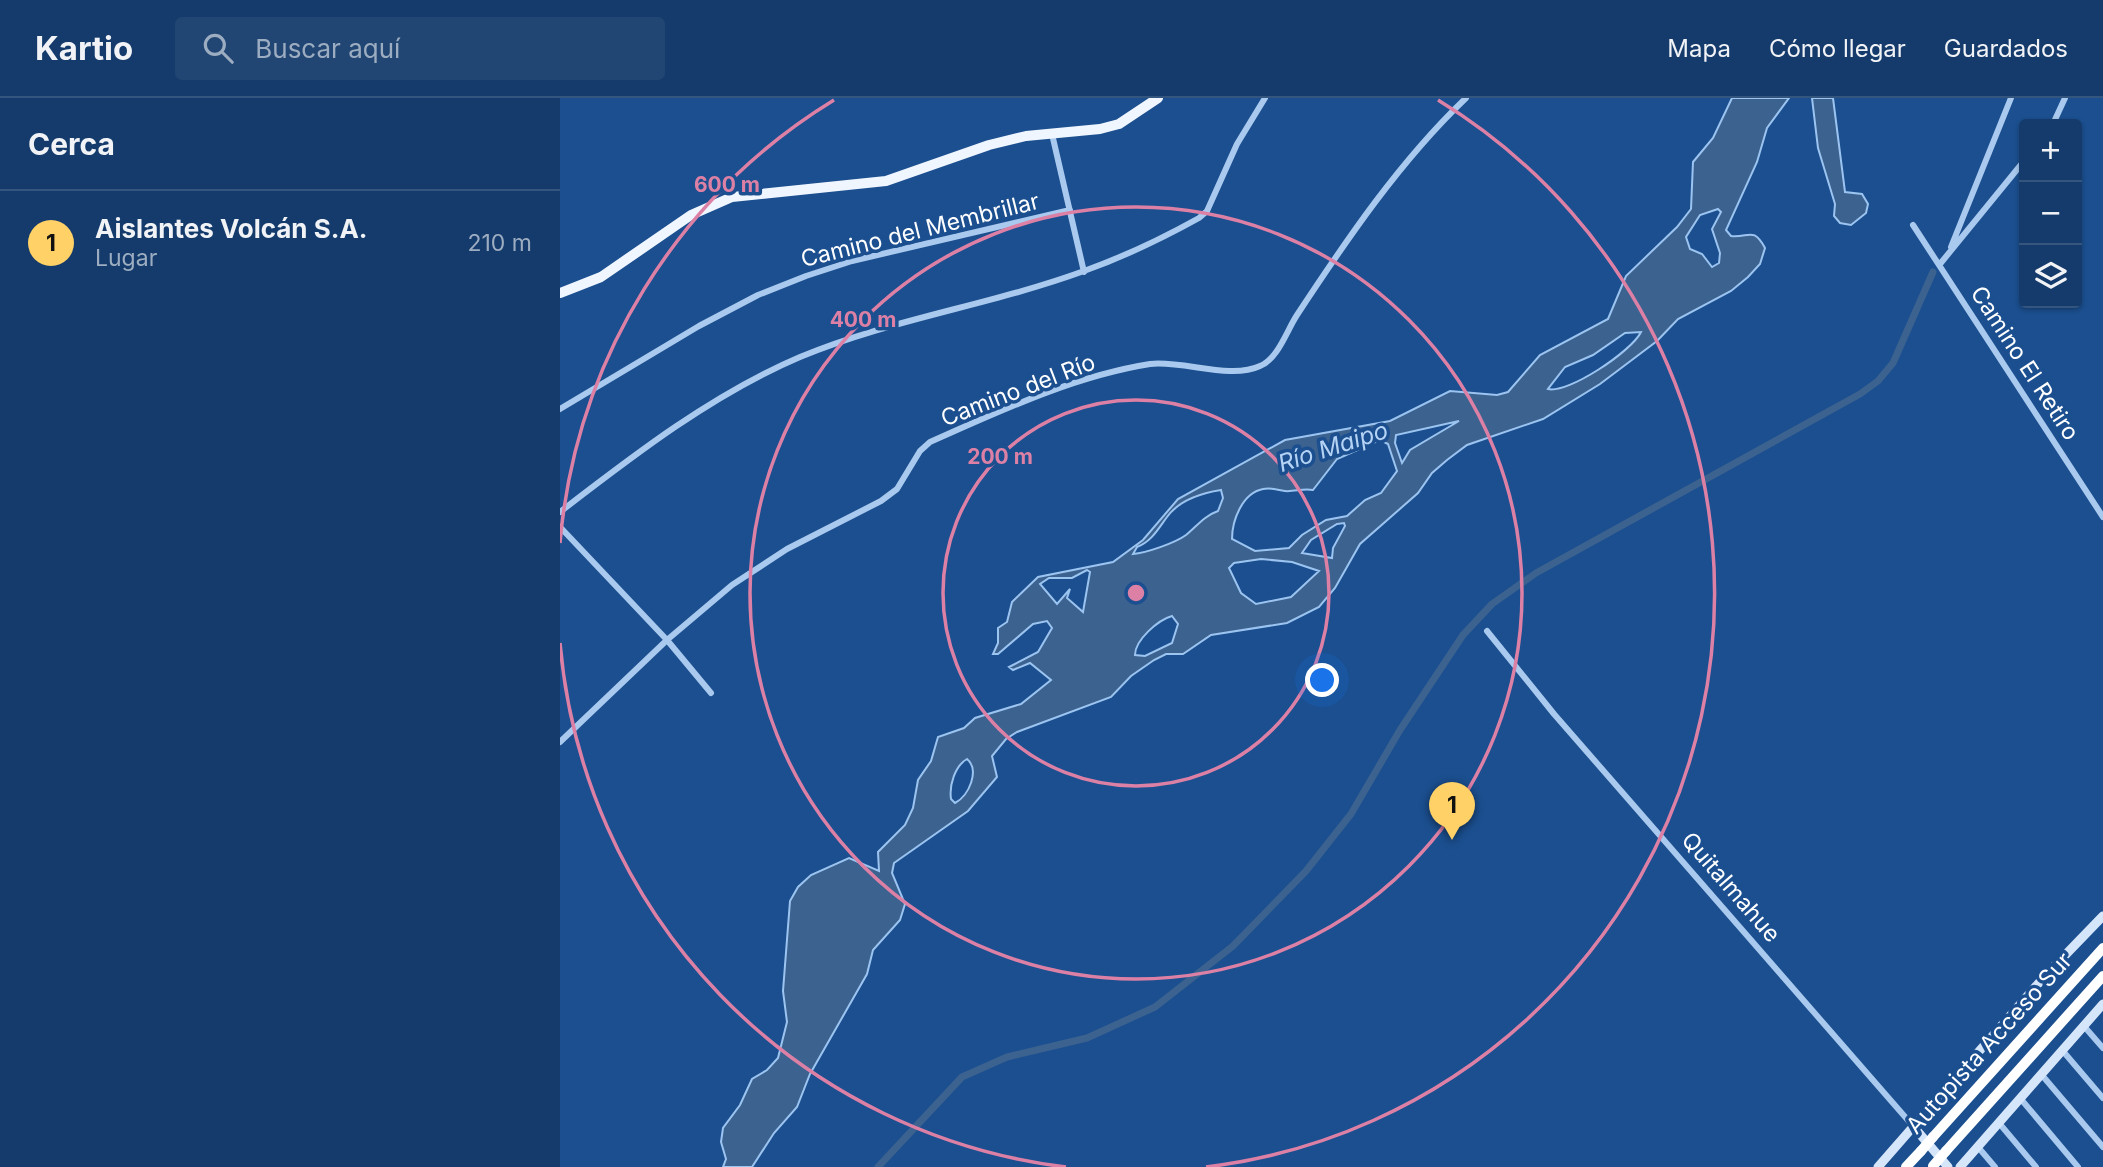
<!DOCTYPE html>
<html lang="es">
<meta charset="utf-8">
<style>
body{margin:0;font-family:Inter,sans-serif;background:#214673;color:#f1f3f6}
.controls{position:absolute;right:21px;top:21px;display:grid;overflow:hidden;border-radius:7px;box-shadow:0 2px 5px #0004}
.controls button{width:63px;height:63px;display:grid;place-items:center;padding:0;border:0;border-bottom:2px solid #33557e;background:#143b6b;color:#f1f3f6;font:35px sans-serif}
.you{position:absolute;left:763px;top:583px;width:24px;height:24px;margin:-18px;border:5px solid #fff;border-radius:50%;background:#1a73e8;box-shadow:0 0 0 10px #1a73e833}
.badge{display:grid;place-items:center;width:46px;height:46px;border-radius:50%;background:#ffd166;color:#111;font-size:23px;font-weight:700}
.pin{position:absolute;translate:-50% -58px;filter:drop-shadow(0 2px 4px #0008)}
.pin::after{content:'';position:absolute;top:37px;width:24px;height:21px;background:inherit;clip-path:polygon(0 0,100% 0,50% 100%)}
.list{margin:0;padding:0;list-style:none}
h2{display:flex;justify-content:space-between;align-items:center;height:91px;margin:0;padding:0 28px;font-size:30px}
h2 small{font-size:23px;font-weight:400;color:#9dadc1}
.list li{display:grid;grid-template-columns:46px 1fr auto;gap:21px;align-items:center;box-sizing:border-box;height:105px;padding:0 28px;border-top:2px solid #33557e}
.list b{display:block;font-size:26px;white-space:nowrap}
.list p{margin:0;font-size:23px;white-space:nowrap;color:#9dadc1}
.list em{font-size:23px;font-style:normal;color:#9dadc1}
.icon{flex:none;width:38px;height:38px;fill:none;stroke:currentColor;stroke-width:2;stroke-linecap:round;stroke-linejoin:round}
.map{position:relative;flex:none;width:1543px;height:1069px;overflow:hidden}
header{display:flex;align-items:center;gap:42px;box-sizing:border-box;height:98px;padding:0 35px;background:#143b6b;border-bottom:2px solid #33557e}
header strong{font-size:33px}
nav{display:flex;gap:38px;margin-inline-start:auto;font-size:24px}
.search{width:490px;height:63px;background:#214673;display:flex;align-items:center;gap:18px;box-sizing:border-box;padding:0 24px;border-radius:7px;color:#9dadc1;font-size:26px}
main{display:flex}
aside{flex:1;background:#143b6b}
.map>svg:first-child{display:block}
.water{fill:#3c6290;stroke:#9cc4f0;stroke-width:2;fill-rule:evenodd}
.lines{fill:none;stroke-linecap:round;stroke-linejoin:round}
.canal{stroke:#3c6290;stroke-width:7}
.street{stroke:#a9c9ee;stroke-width:6}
.secondary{stroke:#d6e6fa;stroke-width:9}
.primary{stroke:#f0f6ff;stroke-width:10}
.highway{stroke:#fff;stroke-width:10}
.highway-bridge{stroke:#fff;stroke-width:10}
.ring{fill:none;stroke:#dd80a5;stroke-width:3.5}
.labels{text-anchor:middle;stroke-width:7;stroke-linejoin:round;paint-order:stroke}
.street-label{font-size:23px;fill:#fff;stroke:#1b4f8f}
.water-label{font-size:24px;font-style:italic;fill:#b5d3f5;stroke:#1b4f8f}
.centre{fill:#dd80a5;stroke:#1b4f8f;stroke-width:3.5}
.ring-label{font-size:21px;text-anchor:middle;font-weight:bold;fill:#dd80a5;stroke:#1b4f8f;stroke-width:7;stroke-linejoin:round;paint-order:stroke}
</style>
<header>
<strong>Kartio</strong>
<div class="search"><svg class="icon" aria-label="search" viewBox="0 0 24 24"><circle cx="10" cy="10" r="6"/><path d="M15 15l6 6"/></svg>Buscar aquí</div>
<nav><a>Mapa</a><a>Cómo llegar</a><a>Guardados</a></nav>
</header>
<main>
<aside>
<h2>Cerca<small></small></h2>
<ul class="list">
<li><span class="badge">1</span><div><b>Aislantes Volcán S.A.</b><p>Lugar</p></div><em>210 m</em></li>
</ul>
</aside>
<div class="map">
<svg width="1543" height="1069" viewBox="0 0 1543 1069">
<rect width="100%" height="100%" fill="#1b4f8f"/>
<path class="water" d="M1172 0H1229L1207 30 1197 64 1166 132 1171 138C1189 140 1193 128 1205 150L1200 166 1188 179 1171 193 1118 221 1097 243 1040 286 983 321 907 347 887 362 872 375 858 395 800 446 775 490 759 509 727 525 651 537 623 556H606L594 562 571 578 551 599 457 634 446 641 432 658 437 679 408 713 334 765 332 775 345 806 340 822 313 852 307 876 250 976 237 1009 214 1035 192 1069H163L166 1061 161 1044 163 1030 180 1007 192 981 207 972 218 960 227 924 223 893 230 803 238 789 251 777 289 760 319 773 318 754 345 727 353 710 358 682 371 663 378 639 404 630 415 620 461 606 491 582 470 565 453 572 449 569 478 554 492 530 487 523 473 526 438 556H433L438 545V530L447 524 452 504 478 479 553 464 583 442 618 401 725 342 830 323 890 293 937 297 948 294 980 257 1048 221 1066 178 1117 129 1131 111 1133 64 1153 40ZM1158 111 1161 114 1152 131 1160 155 1159 165 1152 169 1142 156 1130 151 1126 139 1140 117ZM1081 234C1072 253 1008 296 988 291L1005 269 1033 257 1065 235ZM899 323 850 352 842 365 835 345 836 337ZM820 342 828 346 837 373 821 395 805 402 787 418 766 422 742 437 729 450 695 453 672 441C672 423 682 395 703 391 711 389 717 392 725 393 734 394 743 390 753 392L777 361ZM661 392 663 400 658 413C644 418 637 428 626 437 615 445 586 455 573 456L577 449C592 443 598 431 607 419 620 401 642 395 661 392ZM777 426 784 425 785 428 773 450 772 460 742 455 751 442ZM701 461 732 464 759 473 731 499 696 506 681 495 669 470 674 465ZM527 472 530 474 523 514 507 500 510 491 497 506 480 486 489 480H512ZM612 518 618 526 612 545 585 558 575 557C575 542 598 522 612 518ZM407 661C420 672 409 698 395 705L391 701C389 687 395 668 407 661Z
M1252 0H1273L1285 94 1302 96 1308 106 1306 115 1291 127 1280 125 1274 118 1275 106 1258 50Z"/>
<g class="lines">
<path class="canal" d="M318 1069 402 979 447 959 527 940 595 909 673 848 746 773 791 716 840 632 903 537 932 506 976 475 1300 296 1318 283 1333 265 1373 174"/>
<path class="street" d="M1493 26 1505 0
M492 36 524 174
M1353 127 1543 419
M1391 149 1451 0
M1380 166 1464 63
M0 311 139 228 198 197 246 178 292 163 510 112
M0 414C74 357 153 296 240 259 331 221 431 207 524 173 563 159 603 140 639 120L647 113 677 46 705 0
M0 429 107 542 151 595
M927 533 994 616 1353 1028
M0 644 107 542 172 487 227 451 321 403 337 391 360 353 370 344C440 313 514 278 590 266 623 262 670 282 700 268 718 261 727 232 737 217 787 141 840 63 906 0
M1523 927 1543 950
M1502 952 1543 1000
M1481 976 1543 1049
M1460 1000 1518 1069
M1439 1025 1476 1069
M1418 1049 1435 1069"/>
<path class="secondary" d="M1353 1028 1388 1069
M1318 1069 1484 879 1543 818
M1400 1069 1543 906"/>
<path class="primary" d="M0 195 41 179 131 117 172 99 326 83 429 47 466 38 540 31 559 26 598 0"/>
<path class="highway" d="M1373 1039 1543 850
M1386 1053 1543 878
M1346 1069 1361 1053"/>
<path class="highway-bridge" d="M1361 1053 1373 1039
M1373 1068 1386 1053"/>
</g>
<g class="ring">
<circle cx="576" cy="495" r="193"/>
<circle cx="576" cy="495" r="386"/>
<path d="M506 1069A578 578 0 0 1 0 545M0 445A578 578 0 0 1 274 2M878 2A578 578 0 0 1 646 1069"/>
</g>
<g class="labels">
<g class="street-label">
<text transform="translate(360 132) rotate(-14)" y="8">Camino del Membrillar</text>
<text transform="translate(1465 265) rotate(57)" y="8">Camino El Retiro</text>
<text transform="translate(458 292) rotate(-21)" y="8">Camino del Río</text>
<text transform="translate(1171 789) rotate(49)" y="8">Quitalmahue</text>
<text transform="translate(1429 945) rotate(-48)" y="8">Autopista Acceso Sur</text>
</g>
<g class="water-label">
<text transform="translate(773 349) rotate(-18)" y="8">Río Maipo</text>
</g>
</g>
<circle cx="576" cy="495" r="10" class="centre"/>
<g class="ring-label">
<text x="167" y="94">600 m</text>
<text x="303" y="229">400 m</text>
<text x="440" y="366">200 m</text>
</g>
</svg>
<div class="controls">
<button>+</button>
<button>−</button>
<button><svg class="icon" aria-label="layers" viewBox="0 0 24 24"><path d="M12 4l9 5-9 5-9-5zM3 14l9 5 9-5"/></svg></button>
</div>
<div class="you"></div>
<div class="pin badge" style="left:892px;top:742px">1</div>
</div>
</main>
